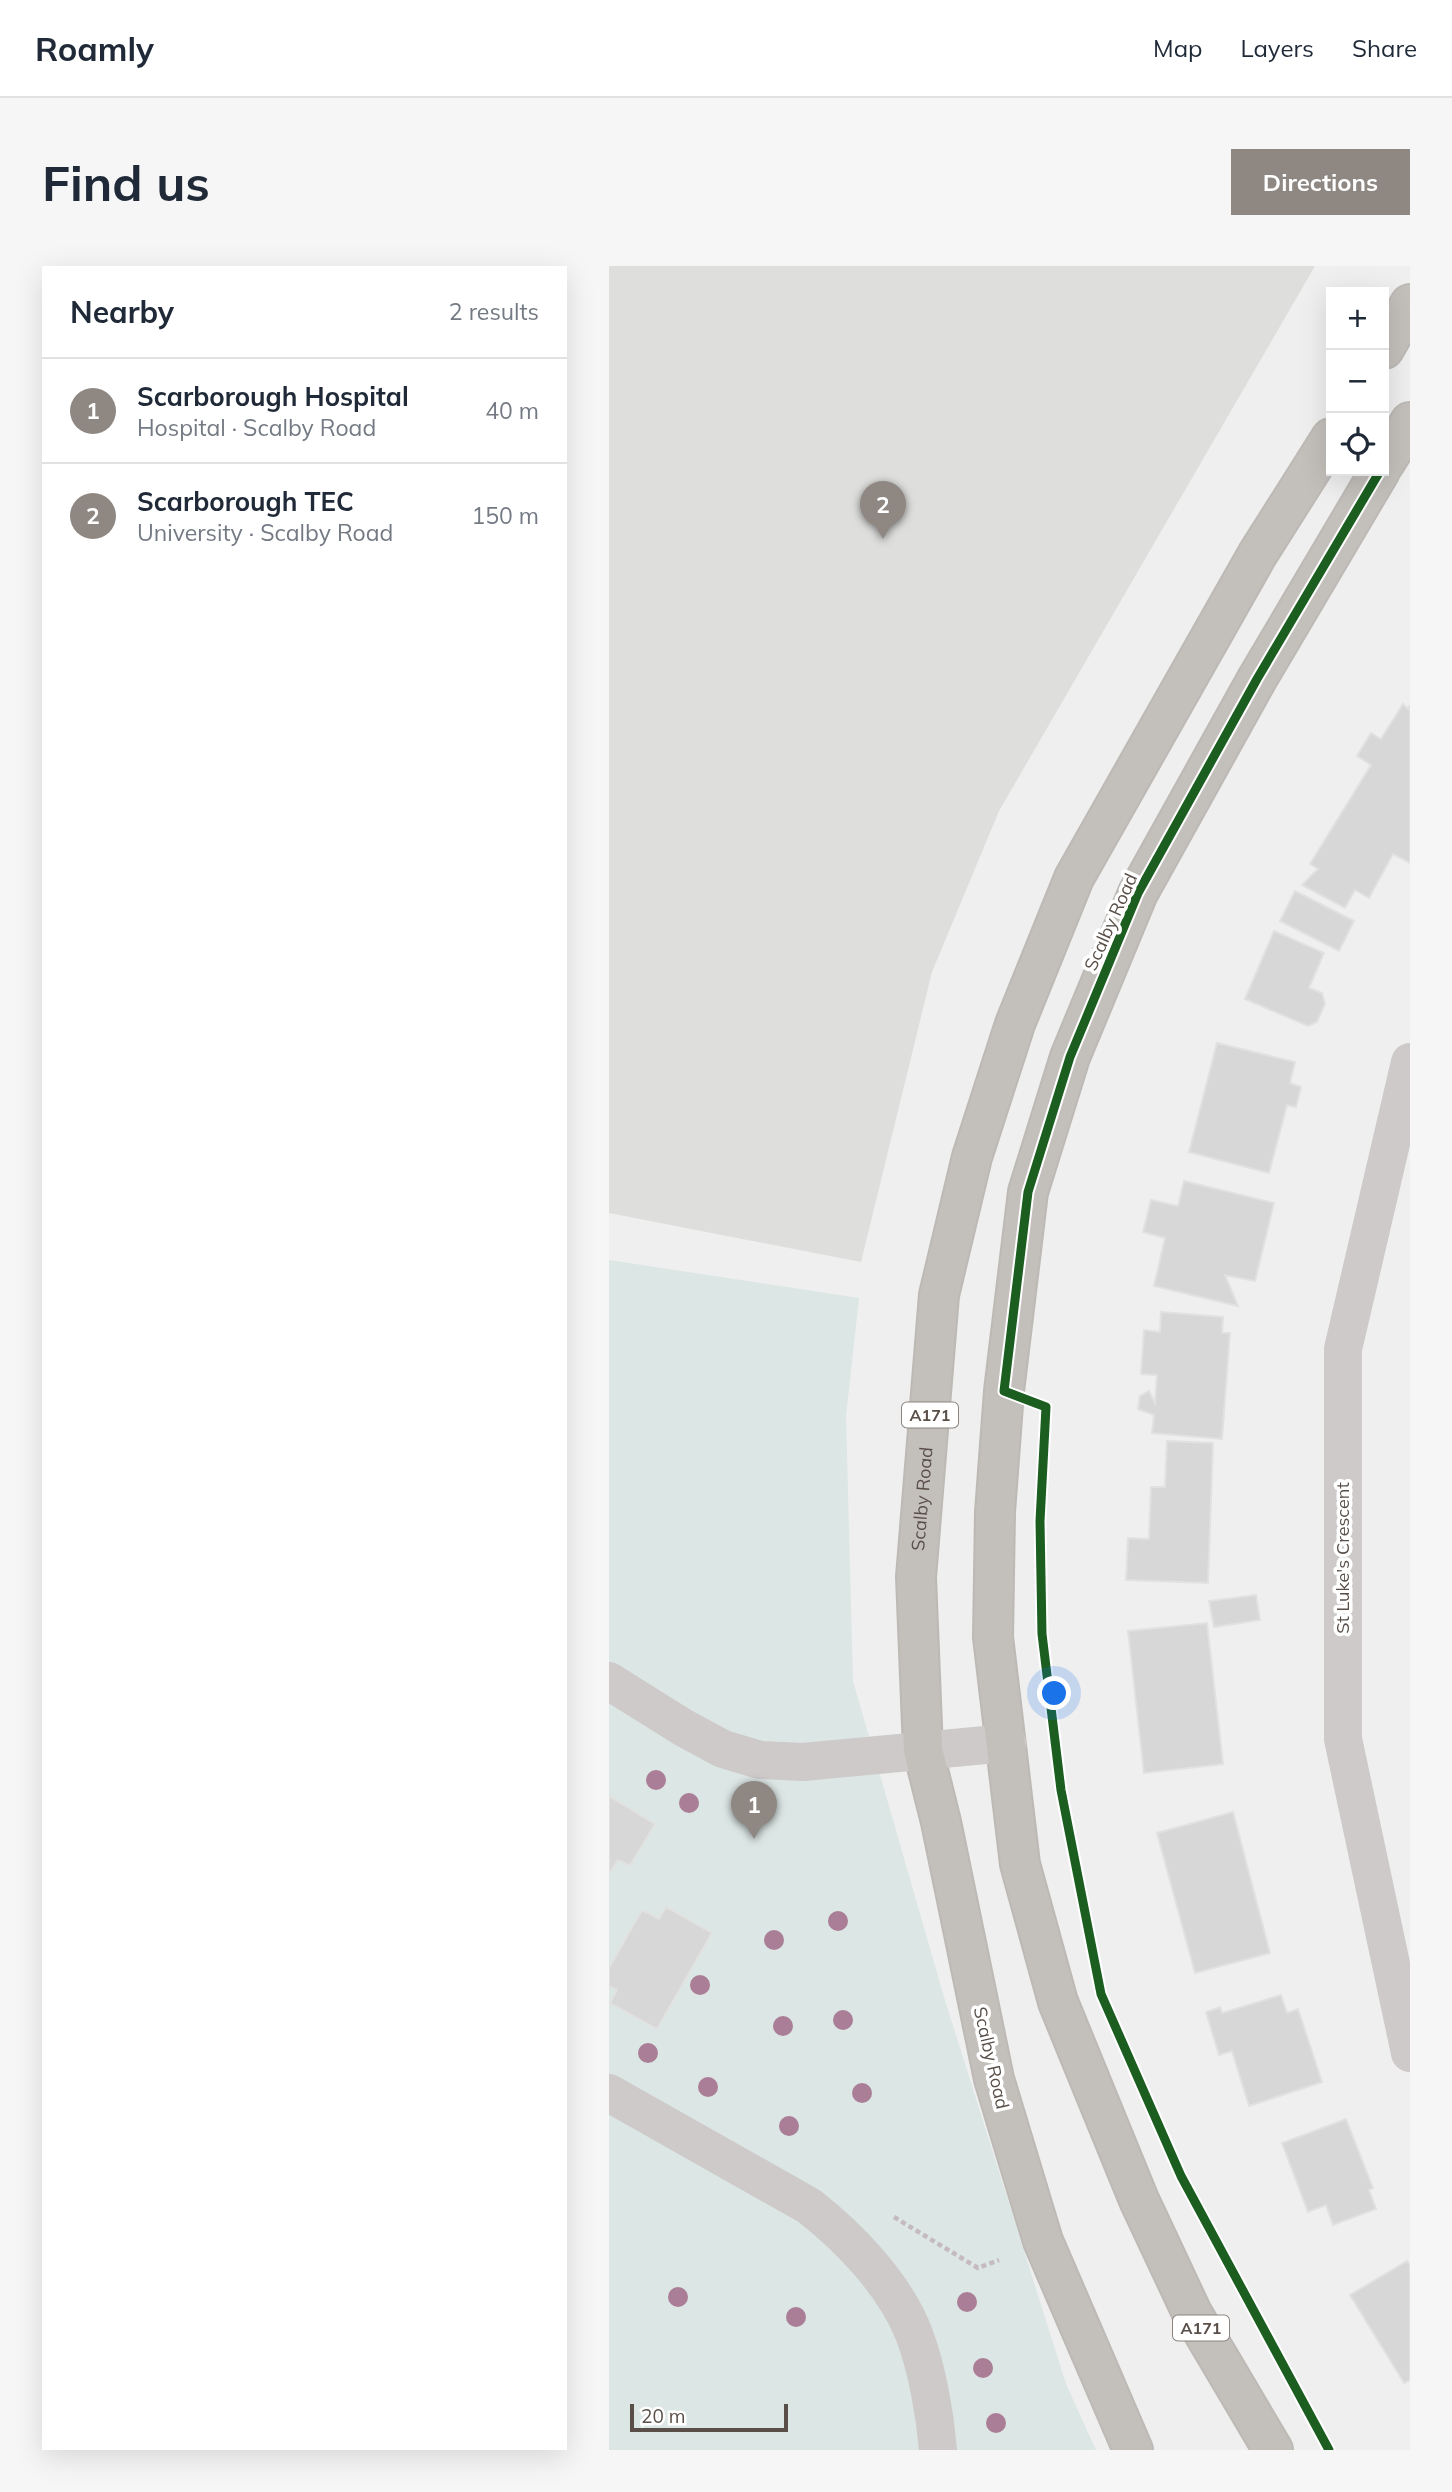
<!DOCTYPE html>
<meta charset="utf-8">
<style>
body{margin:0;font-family:Mulish,sans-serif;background:#f6f6f7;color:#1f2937}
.controls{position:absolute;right:21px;top:21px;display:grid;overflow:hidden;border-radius:0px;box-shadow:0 7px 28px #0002}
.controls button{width:63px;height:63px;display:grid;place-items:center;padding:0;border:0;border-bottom:2px solid #e0e1e3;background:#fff;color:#1f2937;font:35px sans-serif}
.scale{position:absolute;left:21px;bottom:18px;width:158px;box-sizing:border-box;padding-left:7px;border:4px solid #594f48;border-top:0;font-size:19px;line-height:24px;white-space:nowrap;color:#594f48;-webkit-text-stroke:5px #fff;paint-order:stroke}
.you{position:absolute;left:446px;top:1428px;width:24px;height:24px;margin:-18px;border:5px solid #fff;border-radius:50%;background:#1a73e8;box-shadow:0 0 0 10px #1a73e833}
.badge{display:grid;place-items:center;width:46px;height:46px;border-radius:50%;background:#8e8782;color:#fff;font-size:23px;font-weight:700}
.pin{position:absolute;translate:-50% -58px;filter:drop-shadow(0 2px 4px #0008)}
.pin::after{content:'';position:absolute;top:37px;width:24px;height:21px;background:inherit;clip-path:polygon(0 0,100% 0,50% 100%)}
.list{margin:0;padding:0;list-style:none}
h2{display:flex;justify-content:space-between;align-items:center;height:91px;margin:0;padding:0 28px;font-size:30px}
h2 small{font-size:23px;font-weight:400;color:#747a83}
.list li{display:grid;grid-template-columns:46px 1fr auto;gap:21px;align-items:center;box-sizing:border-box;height:105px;padding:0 28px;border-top:2px solid #e0e1e3}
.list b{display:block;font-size:26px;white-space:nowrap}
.list p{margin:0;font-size:23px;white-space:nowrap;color:#747a83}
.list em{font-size:23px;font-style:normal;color:#747a83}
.icon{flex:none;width:38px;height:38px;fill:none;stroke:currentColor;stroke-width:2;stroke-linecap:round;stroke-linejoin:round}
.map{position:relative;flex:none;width:801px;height:2184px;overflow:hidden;border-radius:0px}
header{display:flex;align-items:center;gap:42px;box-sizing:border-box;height:98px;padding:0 35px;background:#fff;border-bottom:2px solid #e0e1e3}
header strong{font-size:33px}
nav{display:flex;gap:38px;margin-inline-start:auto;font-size:24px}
.intro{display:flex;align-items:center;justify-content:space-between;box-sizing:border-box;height:168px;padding:0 42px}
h1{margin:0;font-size:49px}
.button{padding:18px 32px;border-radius:0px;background:#8e8782;color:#fff;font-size:24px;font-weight:700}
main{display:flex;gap:42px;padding:0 42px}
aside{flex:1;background:#fff;border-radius:0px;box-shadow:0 7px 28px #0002}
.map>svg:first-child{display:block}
.education{fill:#dedfdd}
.medical{fill:#dce6e5}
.building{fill:#d8d7d7;stroke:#e1e1e0;stroke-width:2}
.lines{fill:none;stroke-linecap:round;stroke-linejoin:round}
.highway-casing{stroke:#bdb9b5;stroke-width:42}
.path{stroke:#c4babf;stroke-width:4.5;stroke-dasharray:5 3.5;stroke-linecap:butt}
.minor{stroke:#cdcac9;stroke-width:38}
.highway{stroke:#c3bfbb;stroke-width:38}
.cycleway-casing{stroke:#fff;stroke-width:13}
.cycleway{stroke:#1b5e20;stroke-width:9}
.tree{fill:#aa7e96}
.labels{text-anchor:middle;stroke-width:7;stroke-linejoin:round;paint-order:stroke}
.shield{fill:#fff;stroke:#8b847f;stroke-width:2}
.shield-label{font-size:16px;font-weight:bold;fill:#594f48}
.street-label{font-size:18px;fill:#594f48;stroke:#fff}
</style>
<header>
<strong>Roamly</strong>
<nav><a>Map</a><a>Layers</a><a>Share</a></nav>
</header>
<div class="intro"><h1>Find us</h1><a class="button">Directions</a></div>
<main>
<aside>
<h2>Nearby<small>2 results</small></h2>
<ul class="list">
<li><span class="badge">1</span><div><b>Scarborough Hospital</b><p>Hospital · Scalby Road</p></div><em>40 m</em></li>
<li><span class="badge">2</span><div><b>Scarborough TEC</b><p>University · Scalby Road</p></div><em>150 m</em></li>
</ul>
</aside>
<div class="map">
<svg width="801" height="2184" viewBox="0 0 801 2184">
<rect width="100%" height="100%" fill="#efefef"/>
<path class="education" d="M0 0H706L390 545 323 706 252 996 0 947Z"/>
<path class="medical" d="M0 994 250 1032 237 1150 244 1415 335 1731 457 2118 487 2184H0Z"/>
<path class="building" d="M794 438 799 443 801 439V597L784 588 760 632 746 624 736 642 693 619 709 603 701 598 762 499 748 490 762 467 772 473Z
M686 625 745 655 730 685 671 655Z
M665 665 715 687 700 722 713 727 716 738 708 756 699 760 636 733Z
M608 777 686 796 681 817 692 821 687 841 678 839 660 907 580 886Z
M575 915 665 937 646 1015 616 1009 629 1040 545 1020 556 972 534 966 542 934 569 940Z
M552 1046 614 1051 613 1067H621L613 1173 543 1167 545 1149 529 1143 531 1130 540 1125 546 1137 548 1109 532 1108 535 1064 551 1066Z
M558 1175 604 1177 599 1317 517 1314 519 1272 540 1273 542 1221H556Z
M647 1329 651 1354 605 1361 600 1335Z
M598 1357 614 1498 535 1507 519 1365Z
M0 1530 46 1558 21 1600 9 1594 2 1605 0 1604Z
M624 1546 661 1687 586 1707 548 1567Z
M57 1641 103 1667 48 1763 1 1737 8 1724 0 1720V1702L33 1644 50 1653Z
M672 1729 678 1747 689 1743 713 1816 640 1840 623 1785 610 1789 597 1746 611 1741 613 1747Z
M737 1853 764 1922 760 1924 767 1943 724 1959 717 1939 699 1946 673 1877Z
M798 1995 801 1999V2114L795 2117 741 2029Z"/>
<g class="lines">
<defs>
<g id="highway">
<path d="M775 83 801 38"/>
<path d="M775 198 801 156"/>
<path id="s1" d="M524 2184 434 1975 385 1813 332 1556 314 1484 307 1311 330 1029 363 891 406 758 465 612 648 289 722 172"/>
<path d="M664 2184 583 2047 530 1934 449 1736 411 1598 384 1371 386 1246 395 1125 419 926 461 791 529 627 648 413 771 205"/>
</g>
</defs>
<use href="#highway" class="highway-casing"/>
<path class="path" d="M285 1951 369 2002 390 1994"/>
<path class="minor" d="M801 796 734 1083V1473L801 1787
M0 1415 75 1462 114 1483 151 1494 194 1496 398 1477
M0 1827 200 1940C241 1972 286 2019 305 2068 318 2102 326 2148 329 2184"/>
<use href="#highway" class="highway"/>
<defs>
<path id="cycleway" d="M720 2184 572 1910 492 1728 452 1524 433 1368 431 1255 437 1141 395 1125 419 926 461 791 529 627 648 413 771 205"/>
</defs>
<use href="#cycleway" class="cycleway-casing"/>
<use href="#cycleway" class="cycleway"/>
</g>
<g class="tree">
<circle cx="47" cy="1514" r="10"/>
<circle cx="80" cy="1537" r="10"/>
<circle cx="229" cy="1655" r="10"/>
<circle cx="165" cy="1674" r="10"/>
<circle cx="91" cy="1719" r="10"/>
<circle cx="234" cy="1754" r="10"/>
<circle cx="174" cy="1760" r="10"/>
<circle cx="39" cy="1787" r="10"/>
<circle cx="99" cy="1821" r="10"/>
<circle cx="253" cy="1827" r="10"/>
<circle cx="180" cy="1860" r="10"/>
<circle cx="69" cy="2031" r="10"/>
<circle cx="358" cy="2036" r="10"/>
<circle cx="187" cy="2051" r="10"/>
<circle cx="374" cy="2102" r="10"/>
<circle cx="387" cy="2157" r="10"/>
</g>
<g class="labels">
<g class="shield">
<rect x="293" y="1136.5" width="56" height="25" rx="5"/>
<rect x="564" y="2049.5" width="56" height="25" rx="5"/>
</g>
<g class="shield-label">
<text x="321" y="1155">A171</text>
<text x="592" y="2068">A171</text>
</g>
<g class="street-label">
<text transform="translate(502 656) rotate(-66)" y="6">Scalby Road</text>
<text dy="6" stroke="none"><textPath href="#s1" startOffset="985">Scalby Road</textPath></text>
<text transform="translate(734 1292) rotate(-90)" y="6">St Luke's Crescent</text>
<text transform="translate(382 1792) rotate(77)" y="6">Scalby Road</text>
</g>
</g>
</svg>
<div class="controls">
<button>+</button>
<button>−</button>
<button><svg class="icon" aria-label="locate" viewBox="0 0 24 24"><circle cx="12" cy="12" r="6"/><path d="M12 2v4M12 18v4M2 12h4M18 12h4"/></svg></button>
</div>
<div class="scale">20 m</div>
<div class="you"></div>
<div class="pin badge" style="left:145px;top:1573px">1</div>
<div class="pin badge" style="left:274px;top:273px">2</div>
</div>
</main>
